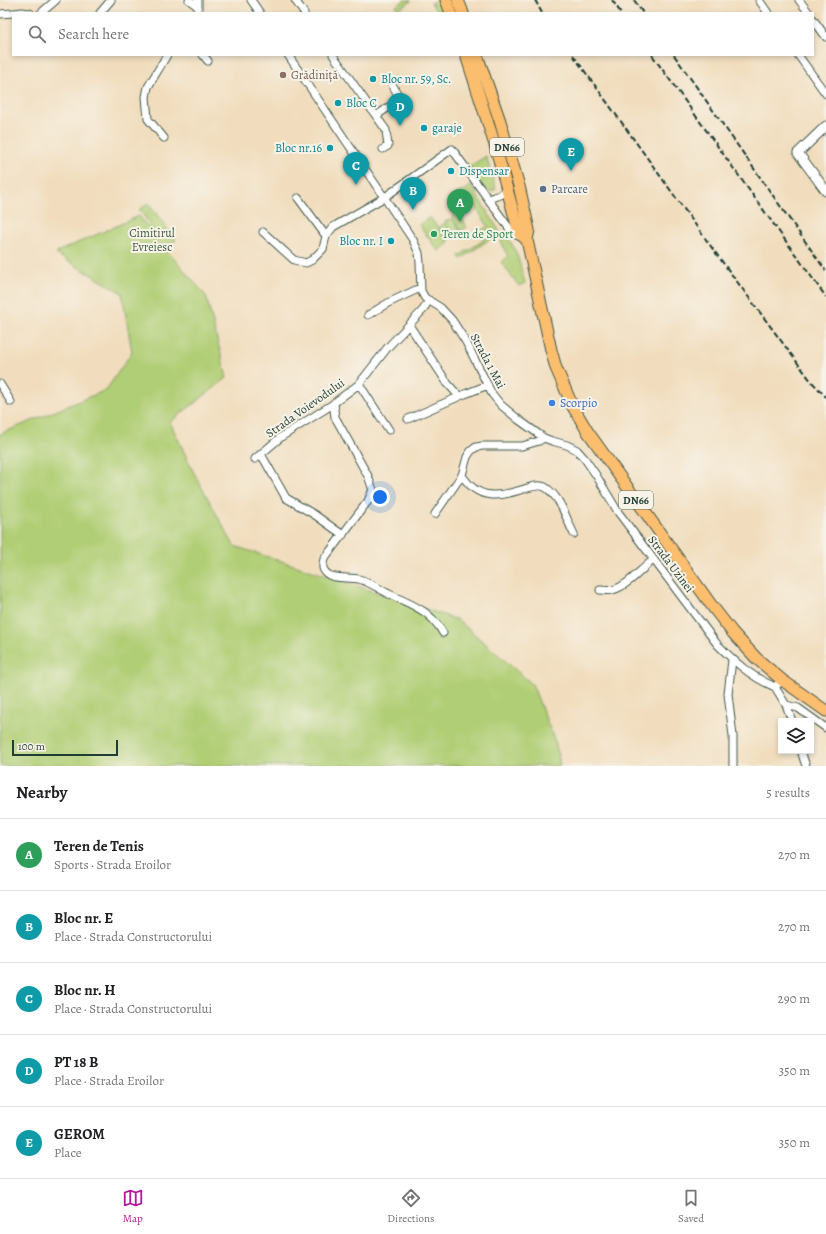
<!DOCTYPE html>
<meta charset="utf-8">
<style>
body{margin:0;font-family:Alegreya,serif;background:#f2f2f2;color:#202124}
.controls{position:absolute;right:12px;bottom:12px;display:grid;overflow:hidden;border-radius:0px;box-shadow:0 2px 6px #0003}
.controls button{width:36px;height:36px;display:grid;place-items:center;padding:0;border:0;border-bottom:1px solid #e0e0e0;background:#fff;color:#202124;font:20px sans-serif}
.scale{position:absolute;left:12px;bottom:10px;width:106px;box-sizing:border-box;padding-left:4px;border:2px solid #1f3d34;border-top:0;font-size:11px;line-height:14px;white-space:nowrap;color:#1f3d34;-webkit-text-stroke:3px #f7f3e8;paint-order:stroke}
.you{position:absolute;left:380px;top:497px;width:14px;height:14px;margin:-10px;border:3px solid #fff;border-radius:50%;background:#1a73e8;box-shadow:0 0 0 6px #1a73e833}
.badge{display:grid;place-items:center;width:26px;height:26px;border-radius:50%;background:#b5179e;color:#fff;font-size:13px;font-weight:700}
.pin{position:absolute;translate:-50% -33px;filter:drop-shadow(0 1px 2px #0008)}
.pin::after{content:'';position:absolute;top:21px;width:14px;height:12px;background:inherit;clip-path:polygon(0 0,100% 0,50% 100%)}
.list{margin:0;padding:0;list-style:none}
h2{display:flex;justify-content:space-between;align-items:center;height:52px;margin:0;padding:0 16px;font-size:17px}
h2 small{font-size:13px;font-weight:400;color:#757577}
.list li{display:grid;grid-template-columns:26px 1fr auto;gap:12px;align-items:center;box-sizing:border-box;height:72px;padding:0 16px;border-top:1px solid #e0e0e0}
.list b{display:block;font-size:15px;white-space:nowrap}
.list p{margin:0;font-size:13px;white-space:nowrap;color:#757577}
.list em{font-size:13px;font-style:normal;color:#757577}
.icon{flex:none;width:22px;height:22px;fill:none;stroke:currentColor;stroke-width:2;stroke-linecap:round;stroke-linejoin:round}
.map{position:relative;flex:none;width:826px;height:766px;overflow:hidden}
.search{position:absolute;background:#fff;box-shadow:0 2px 6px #0003;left:12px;right:12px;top:12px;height:44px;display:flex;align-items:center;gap:10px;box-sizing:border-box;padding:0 14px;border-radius:0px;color:#757577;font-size:15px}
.sheet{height:412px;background:#fff}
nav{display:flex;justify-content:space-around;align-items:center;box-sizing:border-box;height:56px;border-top:1px solid #e0e0e0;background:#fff;font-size:11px;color:#757577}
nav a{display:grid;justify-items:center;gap:2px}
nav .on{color:#b5179e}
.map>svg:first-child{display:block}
.green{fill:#b0ce75;stroke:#688654}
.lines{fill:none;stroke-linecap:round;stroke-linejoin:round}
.minor-casing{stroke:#3e5549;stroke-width:9}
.tertiary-casing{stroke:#3e5549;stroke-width:11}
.primary-casing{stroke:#3e5549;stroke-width:13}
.minor{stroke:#fff;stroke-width:7}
.tertiary{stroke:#fff;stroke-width:9}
.primary{stroke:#fbbd6e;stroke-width:11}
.rail{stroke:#1f3d34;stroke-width:2;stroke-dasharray:6 3;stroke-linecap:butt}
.education-dot{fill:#8d6e63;stroke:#f7f3e8;stroke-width:1.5}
.culture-dot{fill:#0f9aa8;stroke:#f7f3e8;stroke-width:1.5}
.service-dot{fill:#5c6f8a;stroke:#f7f3e8;stroke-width:1.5}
.leisure-dot{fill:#2e9e5b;stroke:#f7f3e8;stroke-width:1.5}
.shop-dot{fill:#3f7fe0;stroke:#f7f3e8;stroke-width:1.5}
.labels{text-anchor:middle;stroke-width:4;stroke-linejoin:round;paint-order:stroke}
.shield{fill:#f7f3e8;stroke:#60746a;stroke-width:1}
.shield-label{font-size:11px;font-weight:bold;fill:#1f3d34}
.education-label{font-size:12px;fill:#785e54;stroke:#f7f3e8;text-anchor:start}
.culture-label{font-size:12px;fill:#0d838f;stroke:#f7f3e8;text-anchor:start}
.service-label{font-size:12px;fill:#4e5e75;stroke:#f7f3e8;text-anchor:start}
.park-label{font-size:12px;fill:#3c5a41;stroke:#f7f3e8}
.leisure-label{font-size:12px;fill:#27864d;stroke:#f7f3e8;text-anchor:start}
.street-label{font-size:12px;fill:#1f3d34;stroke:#f7f3e8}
.shop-label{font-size:12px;fill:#366cbe;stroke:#f7f3e8;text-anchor:start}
</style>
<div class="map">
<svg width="826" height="766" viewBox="0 0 826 766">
<rect width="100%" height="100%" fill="#f7f3e8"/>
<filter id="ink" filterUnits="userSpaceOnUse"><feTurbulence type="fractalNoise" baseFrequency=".025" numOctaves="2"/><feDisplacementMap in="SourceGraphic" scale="8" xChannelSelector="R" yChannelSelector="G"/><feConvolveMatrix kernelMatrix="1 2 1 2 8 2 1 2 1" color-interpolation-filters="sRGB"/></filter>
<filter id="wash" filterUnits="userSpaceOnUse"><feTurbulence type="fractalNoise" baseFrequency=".012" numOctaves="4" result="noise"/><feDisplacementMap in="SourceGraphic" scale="16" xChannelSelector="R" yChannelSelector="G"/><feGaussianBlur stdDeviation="0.9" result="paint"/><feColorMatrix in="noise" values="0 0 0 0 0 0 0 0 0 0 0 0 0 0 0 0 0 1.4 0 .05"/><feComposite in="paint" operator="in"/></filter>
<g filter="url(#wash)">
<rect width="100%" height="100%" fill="#f1ddbd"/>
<path class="green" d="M405 0H410L411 1 398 10 396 6Z
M436 0H441L444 8 438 13 431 3Z
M471 55 482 77 524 219 522 229Z
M486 156 496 189C483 198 475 176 469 167Z
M471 186 500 232 461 259 459 256 484 240 479 232 488 226 467 194 457 200 455 195Z
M148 203 176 240 165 248 206 296 227 378 170 422 194 473 234 546 328 576 458 620 532 684 556 744 560 766H0V434L106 390 132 352 122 293 56 254 59 251 139 216 147 226 150 224 139 210Z
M458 213 467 227 461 231 452 217Z
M430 217 449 243 438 251 419 225Z
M452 218 460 231 454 235 445 222Z
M445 223 454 235 448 240 439 227Z
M504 236C516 241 521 271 525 283L519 286 501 262 508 256C504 251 504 246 501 241L502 237Z"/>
</g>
<g filter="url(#ink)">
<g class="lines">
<defs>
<path id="minor" d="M189 0 197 6
M198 0V13
M251 0 260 13
M295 0 304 13
M759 0 768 13
M799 0 809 13
M15 13 22 12 30 13
M41 13 56 0
M100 13 111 0
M0 14 13 13
M813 19 826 37
M203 55 208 61
M288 55 413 240 419 253 420 263 421 291 425 298 441 308 452 320 466 342 492 394 501 405 519 420 544 438 552 441 567 445 577 450 585 459 596 475 618 512 717 644C735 662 751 677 775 687L782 680
M333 55 386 130 388 146 383 149
M798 55 826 94
M376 116 400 99 391 82
M164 138 148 119 146 97 148 87 167 55
M298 198 326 236
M488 199 500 195 508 188
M263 232 294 260 306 263 312 260 323 249 326 236 333 227 385 197 452 149 509 228 514 234 521 237
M368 315 388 303 420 288
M409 325 448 384 459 396
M0 384 11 402
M359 384 389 430
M335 402 334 410 335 417 368 476 373 490 368 501 324 559C322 566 322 571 329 575 335 579 350 577 359 579 370 582 379 589 389 594 412 605 430 610 443 633
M408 419 465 394 488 385
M261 454 286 498 315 515 343 535
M255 459 281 437 330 406 359 384 388 347 423 310 429 300
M462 475C478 501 499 497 524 489 531 487 539 484 545 487 561 497 566 519 574 534
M435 514 462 475 467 457 471 451 476 447 483 446H522L539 441 544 438
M600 590C604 590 609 591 613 590 629 585 640 570 653 560
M732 660 728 694 733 736V766
M775 687 786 705 792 721
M786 705 798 708 826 728
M801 751 806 766"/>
<path id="tertiary" d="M826 126 798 153 826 191"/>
<path id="primary" d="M446 0 451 13
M458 0 463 13
M466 55 495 145 519 233 527 240
M477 55 500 121 519 186 529 230 527 240 551 350 556 368 573 407 588 432 712 606 733 633 756 658 782 680 826 711"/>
</defs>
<use href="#minor" class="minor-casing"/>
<use href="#tertiary" class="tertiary-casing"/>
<use href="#primary" class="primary-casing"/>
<use href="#minor" class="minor"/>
<use href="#tertiary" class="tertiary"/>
<use href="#primary" class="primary"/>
<path class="rail" d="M535 0 542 13
M612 0 621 13
M634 0 643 13
M573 55 715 252 811 381 826 397
M652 55 826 297
M674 55 826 271"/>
</g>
</g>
<circle class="education-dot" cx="283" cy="75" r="4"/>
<g class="culture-dot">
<circle cx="373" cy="79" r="4"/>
<circle cx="338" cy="103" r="4"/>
<circle cx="424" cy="128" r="4"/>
<circle cx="330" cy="148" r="4"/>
<circle cx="451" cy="171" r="4"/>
<circle cx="391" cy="241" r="4"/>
</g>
<circle class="service-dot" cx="543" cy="189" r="4"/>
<circle class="leisure-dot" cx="434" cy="234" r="4"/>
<circle class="shop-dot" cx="552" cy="403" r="4"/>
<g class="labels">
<g class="shield">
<rect x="490" y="138" width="34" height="18" rx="3"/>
<rect x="619" y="491" width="34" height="18" rx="3"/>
</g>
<g class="shield-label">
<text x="507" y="151">DN66</text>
<text x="636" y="504">DN66</text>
</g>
<g class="education-label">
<text x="291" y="79">Grădiniță</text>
</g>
<g class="culture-label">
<text x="381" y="83">Bloc nr. 59, Sc.</text>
<text x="346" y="107">Bloc C</text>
<text x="432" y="132">garaje</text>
<text x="322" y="152" text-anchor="end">Bloc nr.16</text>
<text x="459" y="175">Dispensar</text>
<text x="383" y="245" text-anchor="end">Bloc nr. I</text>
</g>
<g class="service-label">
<text x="551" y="193">Parcare</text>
</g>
<g class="park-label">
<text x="152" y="237">Cimitirul<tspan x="152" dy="14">Evreiesc</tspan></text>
</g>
<g class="leisure-label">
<text x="442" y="238">Teren de Sport</text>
</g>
<g class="street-label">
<text transform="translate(488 361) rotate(62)" y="4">Strada 1 Mai</text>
<text transform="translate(305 408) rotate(-35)" y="4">Strada Voievodului</text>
<text transform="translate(671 564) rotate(53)" y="4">Strada Uzinei</text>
</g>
<g class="shop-label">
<text x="560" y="407">Scorpio</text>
</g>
</g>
</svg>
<div class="controls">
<button><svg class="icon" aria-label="layers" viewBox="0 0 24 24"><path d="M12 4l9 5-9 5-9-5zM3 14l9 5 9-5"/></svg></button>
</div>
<div class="scale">100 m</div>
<div class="you"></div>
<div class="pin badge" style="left:460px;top:222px;background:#2e9e5b">A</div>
<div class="pin badge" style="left:413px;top:210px;background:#0f9aa8">B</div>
<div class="pin badge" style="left:356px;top:185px;background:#0f9aa8">C</div>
<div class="pin badge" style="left:400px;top:126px;background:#0f9aa8">D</div>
<div class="pin badge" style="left:571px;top:171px;background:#0f9aa8">E</div>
<div class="search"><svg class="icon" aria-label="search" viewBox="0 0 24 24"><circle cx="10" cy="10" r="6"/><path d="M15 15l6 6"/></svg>Search here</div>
</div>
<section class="sheet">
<h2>Nearby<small>5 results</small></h2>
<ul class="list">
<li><span class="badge" style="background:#2e9e5b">A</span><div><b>Teren de Tenis</b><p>Sports · Strada Eroilor</p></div><em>270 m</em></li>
<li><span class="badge" style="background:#0f9aa8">B</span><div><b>Bloc nr. E</b><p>Place · Strada Constructorului</p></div><em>270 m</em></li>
<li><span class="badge" style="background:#0f9aa8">C</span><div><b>Bloc nr. H</b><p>Place · Strada Constructorului</p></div><em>290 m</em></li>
<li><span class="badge" style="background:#0f9aa8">D</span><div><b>PT 18 B</b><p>Place · Strada Eroilor</p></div><em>350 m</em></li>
<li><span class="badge" style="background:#0f9aa8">E</span><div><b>GEROM</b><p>Place</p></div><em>350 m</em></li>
</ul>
</section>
<nav>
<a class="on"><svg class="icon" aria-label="map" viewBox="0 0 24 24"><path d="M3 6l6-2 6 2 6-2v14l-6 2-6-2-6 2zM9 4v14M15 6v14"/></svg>Map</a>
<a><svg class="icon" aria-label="directions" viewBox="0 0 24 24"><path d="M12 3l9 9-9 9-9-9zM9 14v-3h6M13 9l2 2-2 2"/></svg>Directions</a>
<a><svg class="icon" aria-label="saved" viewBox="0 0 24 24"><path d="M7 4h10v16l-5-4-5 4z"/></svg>Saved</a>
</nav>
